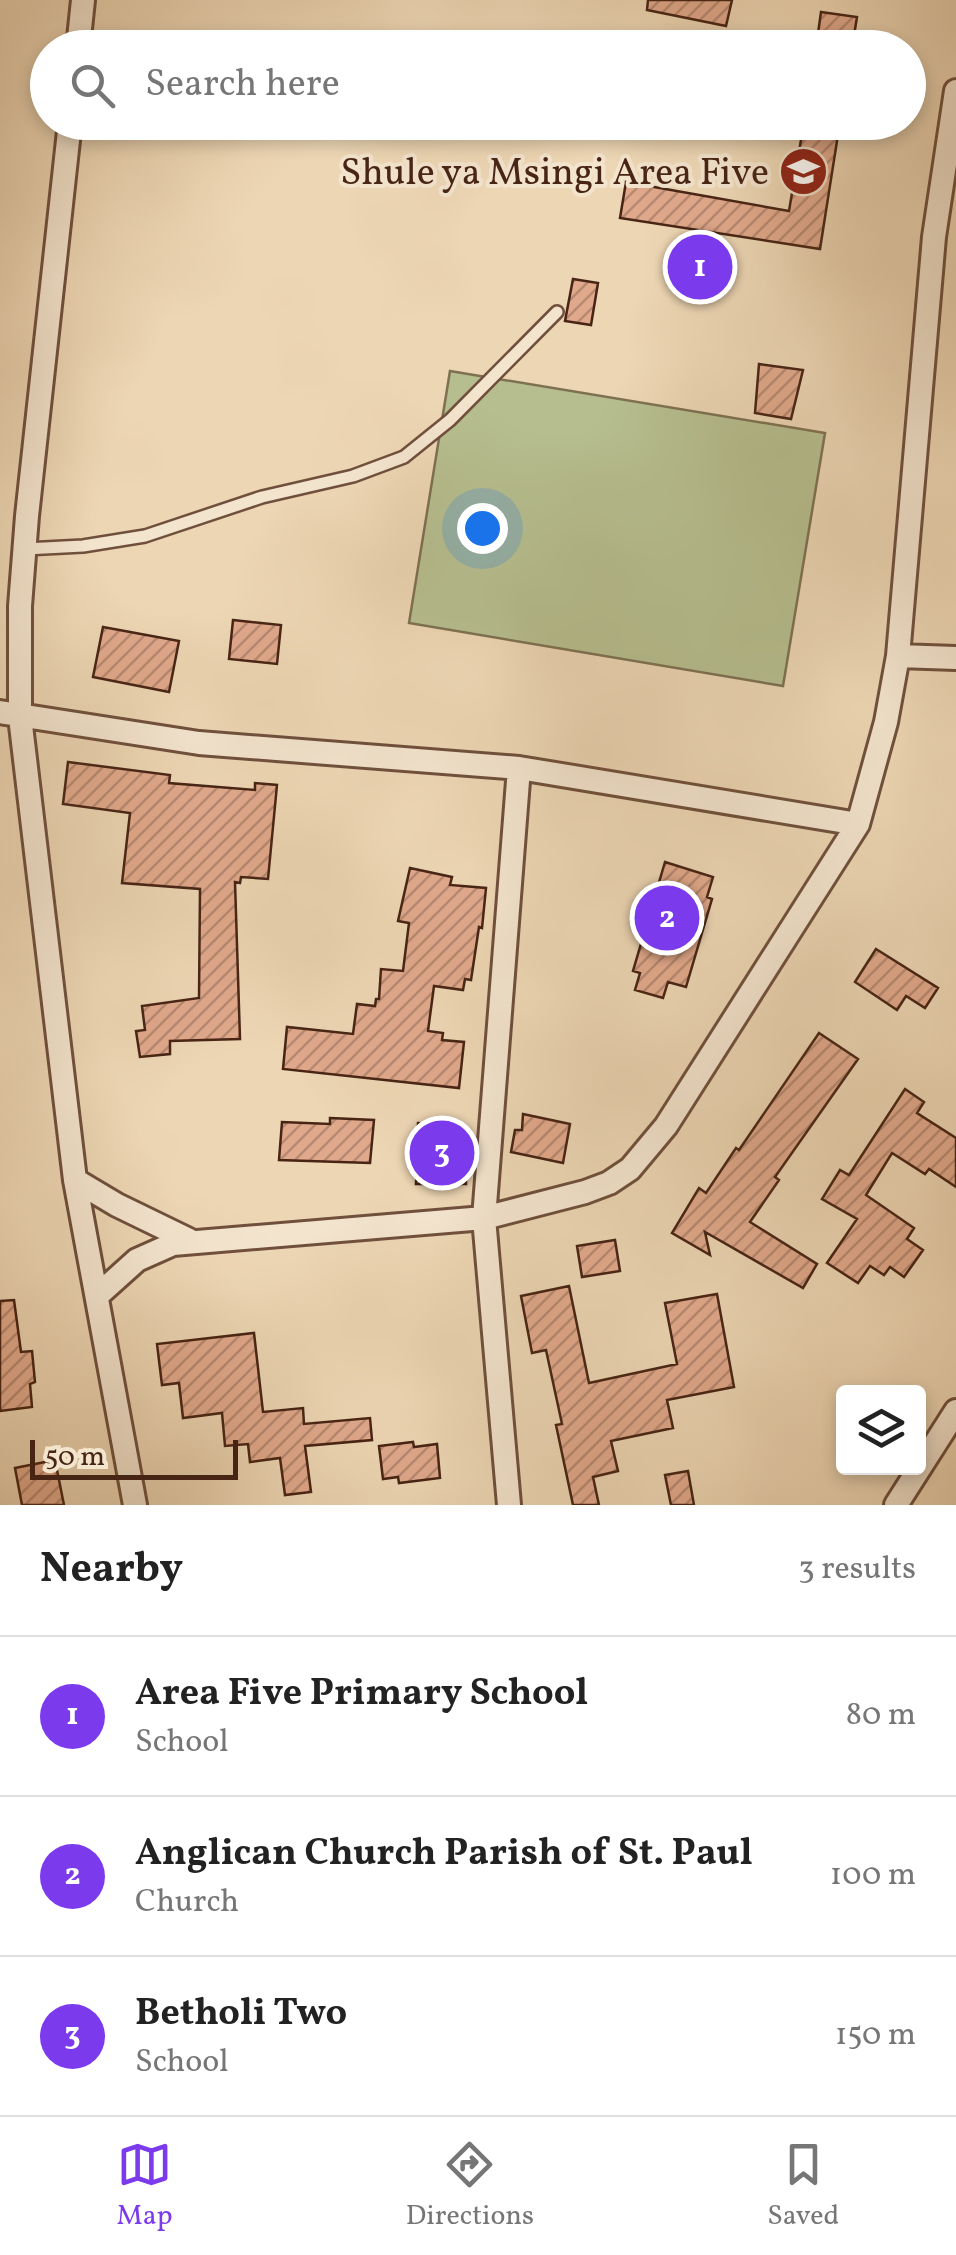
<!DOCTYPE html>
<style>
body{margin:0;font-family:Vollkorn,serif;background:#f2f2f2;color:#222}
.controls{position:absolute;right:30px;bottom:30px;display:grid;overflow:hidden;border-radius:10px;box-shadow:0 5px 15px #0003}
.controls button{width:90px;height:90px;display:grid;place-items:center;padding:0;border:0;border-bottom:2px solid #e0e0e0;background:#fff;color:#222;font:50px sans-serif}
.scale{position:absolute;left:30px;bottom:25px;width:208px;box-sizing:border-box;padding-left:10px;border:5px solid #472414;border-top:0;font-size:28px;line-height:35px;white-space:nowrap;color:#472414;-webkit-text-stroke:8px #f3e4ce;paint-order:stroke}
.you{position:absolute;left:482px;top:528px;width:35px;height:35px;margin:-25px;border:8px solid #fff;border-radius:50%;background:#1a73e8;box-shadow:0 0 0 15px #1a73e833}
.badge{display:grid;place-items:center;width:65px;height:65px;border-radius:50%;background:#7c3aed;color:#fff;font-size:32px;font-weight:700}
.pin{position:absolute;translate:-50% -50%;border:5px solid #fff;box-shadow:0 2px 10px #0006}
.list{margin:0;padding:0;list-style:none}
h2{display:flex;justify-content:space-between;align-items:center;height:130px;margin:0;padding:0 40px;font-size:42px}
h2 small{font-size:32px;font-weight:400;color:#767676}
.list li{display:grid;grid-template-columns:65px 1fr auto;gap:30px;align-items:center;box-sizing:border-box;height:160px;padding:0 40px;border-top:2px solid #e0e0e0}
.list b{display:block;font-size:38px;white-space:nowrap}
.list p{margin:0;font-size:32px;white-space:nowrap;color:#767676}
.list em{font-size:32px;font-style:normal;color:#767676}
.icon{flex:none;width:55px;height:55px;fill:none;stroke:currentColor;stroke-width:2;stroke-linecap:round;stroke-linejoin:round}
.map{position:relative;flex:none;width:956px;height:1505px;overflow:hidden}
.search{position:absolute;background:#fff;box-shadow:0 5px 15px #0003;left:30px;right:30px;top:30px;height:110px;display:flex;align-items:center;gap:25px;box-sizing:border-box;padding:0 35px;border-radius:55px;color:#767676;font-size:38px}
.sheet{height:610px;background:#fff}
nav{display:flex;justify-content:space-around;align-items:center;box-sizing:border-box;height:140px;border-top:2px solid #e0e0e0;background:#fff;font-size:28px;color:#767676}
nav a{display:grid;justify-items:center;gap:5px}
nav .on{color:#7c3aed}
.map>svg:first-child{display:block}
.green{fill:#b6be8f;stroke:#7e7152;stroke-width:2.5}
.building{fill:url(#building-hatch);stroke:#472414;stroke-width:2.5}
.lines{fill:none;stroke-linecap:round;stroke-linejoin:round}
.lane-casing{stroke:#70503c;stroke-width:16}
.street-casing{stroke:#70503c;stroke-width:28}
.lane{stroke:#f3e4ce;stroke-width:11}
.street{stroke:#f3e4ce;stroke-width:22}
.labels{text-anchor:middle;stroke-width:8;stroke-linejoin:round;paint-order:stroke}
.poi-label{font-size:38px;fill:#472414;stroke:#f3e4ce;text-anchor:end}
</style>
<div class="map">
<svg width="956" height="1505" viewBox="0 0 956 1505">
<defs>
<pattern id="building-hatch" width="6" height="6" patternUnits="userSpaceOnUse" patternTransform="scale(2.5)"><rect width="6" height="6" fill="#e1a98c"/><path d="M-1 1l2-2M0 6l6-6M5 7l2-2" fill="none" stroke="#b88971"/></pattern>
</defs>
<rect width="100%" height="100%" fill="#edd6b4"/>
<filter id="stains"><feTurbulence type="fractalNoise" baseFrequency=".002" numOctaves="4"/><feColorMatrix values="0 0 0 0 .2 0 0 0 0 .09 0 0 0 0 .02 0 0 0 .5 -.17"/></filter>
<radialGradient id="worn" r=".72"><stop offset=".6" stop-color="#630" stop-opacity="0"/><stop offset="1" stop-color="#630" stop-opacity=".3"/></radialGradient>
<path class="green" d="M450 371 825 433 783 686 409 623Z"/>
<path class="building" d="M648 0H732L726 26 647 10Z
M821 12 857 17 852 48H816Z
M804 122H840L820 249 620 218 626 182 789 211Z
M573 279 598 283 591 325 565 321Z
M759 364 803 370 791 419 755 413Z
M233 620 281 625 277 664 229 659Z
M103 627 179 641 169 692 93 677Z
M68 762 170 775 169 783 255 790V783L277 785 268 879 241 877 240 883 235 882 240 1039 170 1041V1054L140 1057 136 1031 145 1030 142 1006 199 998 200 889 122 883 130 813 63 804Z
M665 862 713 877 707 897 712 899 686 987 668 982 663 998 635 990 640 973 633 971Z
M410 868 452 877 450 885 486 888 482 928 479 927 471 980 465 979 463 990 434 986 428 1031 443 1033 442 1040 464 1042 459 1088 283 1069 287 1027 353 1034 357 1004 375 1006 376 999H379L381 969 403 971 409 923 398 921Z
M876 949 938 988 925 1008 906 996 897 1010 855 982Z
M819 1033 858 1059 775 1177 779 1180 750 1222 817 1264 803 1288 705 1232 710 1255 672 1233 699 1188 706 1193 736 1148 739 1150Z
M905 1089 924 1102 917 1113 956 1138V1187L929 1169 925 1174 892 1153 866 1195 914 1228 907 1239 923 1250 904 1277 890 1267 884 1275 870 1266 858 1283 827 1263 857 1219 822 1199 840 1170 849 1175Z
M523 1114 570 1124 563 1163 511 1152 515 1130H522Z
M330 1118 374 1120 370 1163 279 1160 282 1122 330 1124Z
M418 1123 456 1126V1157H466V1184H416Z
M615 1240 620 1271 582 1277 577 1246Z
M569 1286 589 1383 677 1364 665 1303 717 1294 734 1387 667 1400 673 1428 611 1441 618 1471 593 1477 599 1505H573L556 1425 562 1424 546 1350 532 1353 521 1296Z
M14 1300 21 1352 32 1351 35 1382 30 1384 32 1407 0 1411V1301Z
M254 1333 263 1412 303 1408 304 1424 370 1418 372 1440 305 1446 311 1492 285 1495 280 1458 250 1462 248 1444 225 1446 222 1413 183 1418 179 1383 162 1385 157 1344Z
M413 1442 414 1447 437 1444 440 1478 399 1483 398 1477 383 1479 379 1446Z
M55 1460 64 1505H22L15 1468Z
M688 1471 694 1505H671L665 1475Z"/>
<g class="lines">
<defs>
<path id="lane" d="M25 549 83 546 145 536 262 497 353 476 404 457 450 420 557 312"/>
<path id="street" d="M78 48 83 0
M70 122 27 516 20 606V717L75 1180 135 1505
M898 656 956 658
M0 712 199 743 519 768 858 824
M75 1180 117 1205 189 1240
M98 1295 137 1260 173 1244 484 1218 585 1192 609 1183 630 1169 666 1126 858 824 886 722 898 656 934 237 956 91
M509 1505 484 1218 519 768
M896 1505 956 1411"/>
</defs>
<use href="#lane" class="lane-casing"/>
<use href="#street" class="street-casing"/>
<use href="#lane" class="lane"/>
<use href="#street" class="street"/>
</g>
<defs>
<symbol id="school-disc" viewBox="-11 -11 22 22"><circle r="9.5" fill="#8f2418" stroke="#f3e4ce"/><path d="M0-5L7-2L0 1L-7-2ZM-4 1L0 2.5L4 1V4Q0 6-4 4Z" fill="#fff"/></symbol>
</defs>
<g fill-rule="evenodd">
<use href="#school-disc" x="776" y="144" width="55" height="55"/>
</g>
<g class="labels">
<g class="poi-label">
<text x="769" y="184">Shule ya Msingi Area Five</text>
</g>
</g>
<rect width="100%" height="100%" filter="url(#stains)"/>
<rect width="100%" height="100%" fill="url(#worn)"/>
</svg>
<div class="controls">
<button><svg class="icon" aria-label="layers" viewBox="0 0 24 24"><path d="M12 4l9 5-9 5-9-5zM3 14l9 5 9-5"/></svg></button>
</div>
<div class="scale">50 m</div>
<div class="you"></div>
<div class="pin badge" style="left:700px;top:267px">1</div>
<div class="pin badge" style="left:667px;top:918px">2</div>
<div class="pin badge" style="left:442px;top:1153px">3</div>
<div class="search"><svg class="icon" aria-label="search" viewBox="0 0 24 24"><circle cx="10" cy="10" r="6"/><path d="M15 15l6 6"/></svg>Search here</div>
</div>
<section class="sheet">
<h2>Nearby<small>3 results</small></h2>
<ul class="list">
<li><span class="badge">1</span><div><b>Area Five Primary School</b><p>School</p></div><em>80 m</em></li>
<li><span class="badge">2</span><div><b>Anglican Church Parish of St. Paul</b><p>Church</p></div><em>100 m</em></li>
<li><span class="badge">3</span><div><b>Betholi Two</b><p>School</p></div><em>150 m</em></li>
</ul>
</section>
<nav>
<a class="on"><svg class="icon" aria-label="map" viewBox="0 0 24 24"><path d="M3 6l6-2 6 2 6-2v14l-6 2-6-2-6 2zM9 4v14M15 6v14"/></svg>Map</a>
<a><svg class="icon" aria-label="directions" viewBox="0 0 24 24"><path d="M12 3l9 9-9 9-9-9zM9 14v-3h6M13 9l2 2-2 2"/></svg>Directions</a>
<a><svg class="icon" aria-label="saved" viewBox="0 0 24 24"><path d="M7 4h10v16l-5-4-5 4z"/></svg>Saved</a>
</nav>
